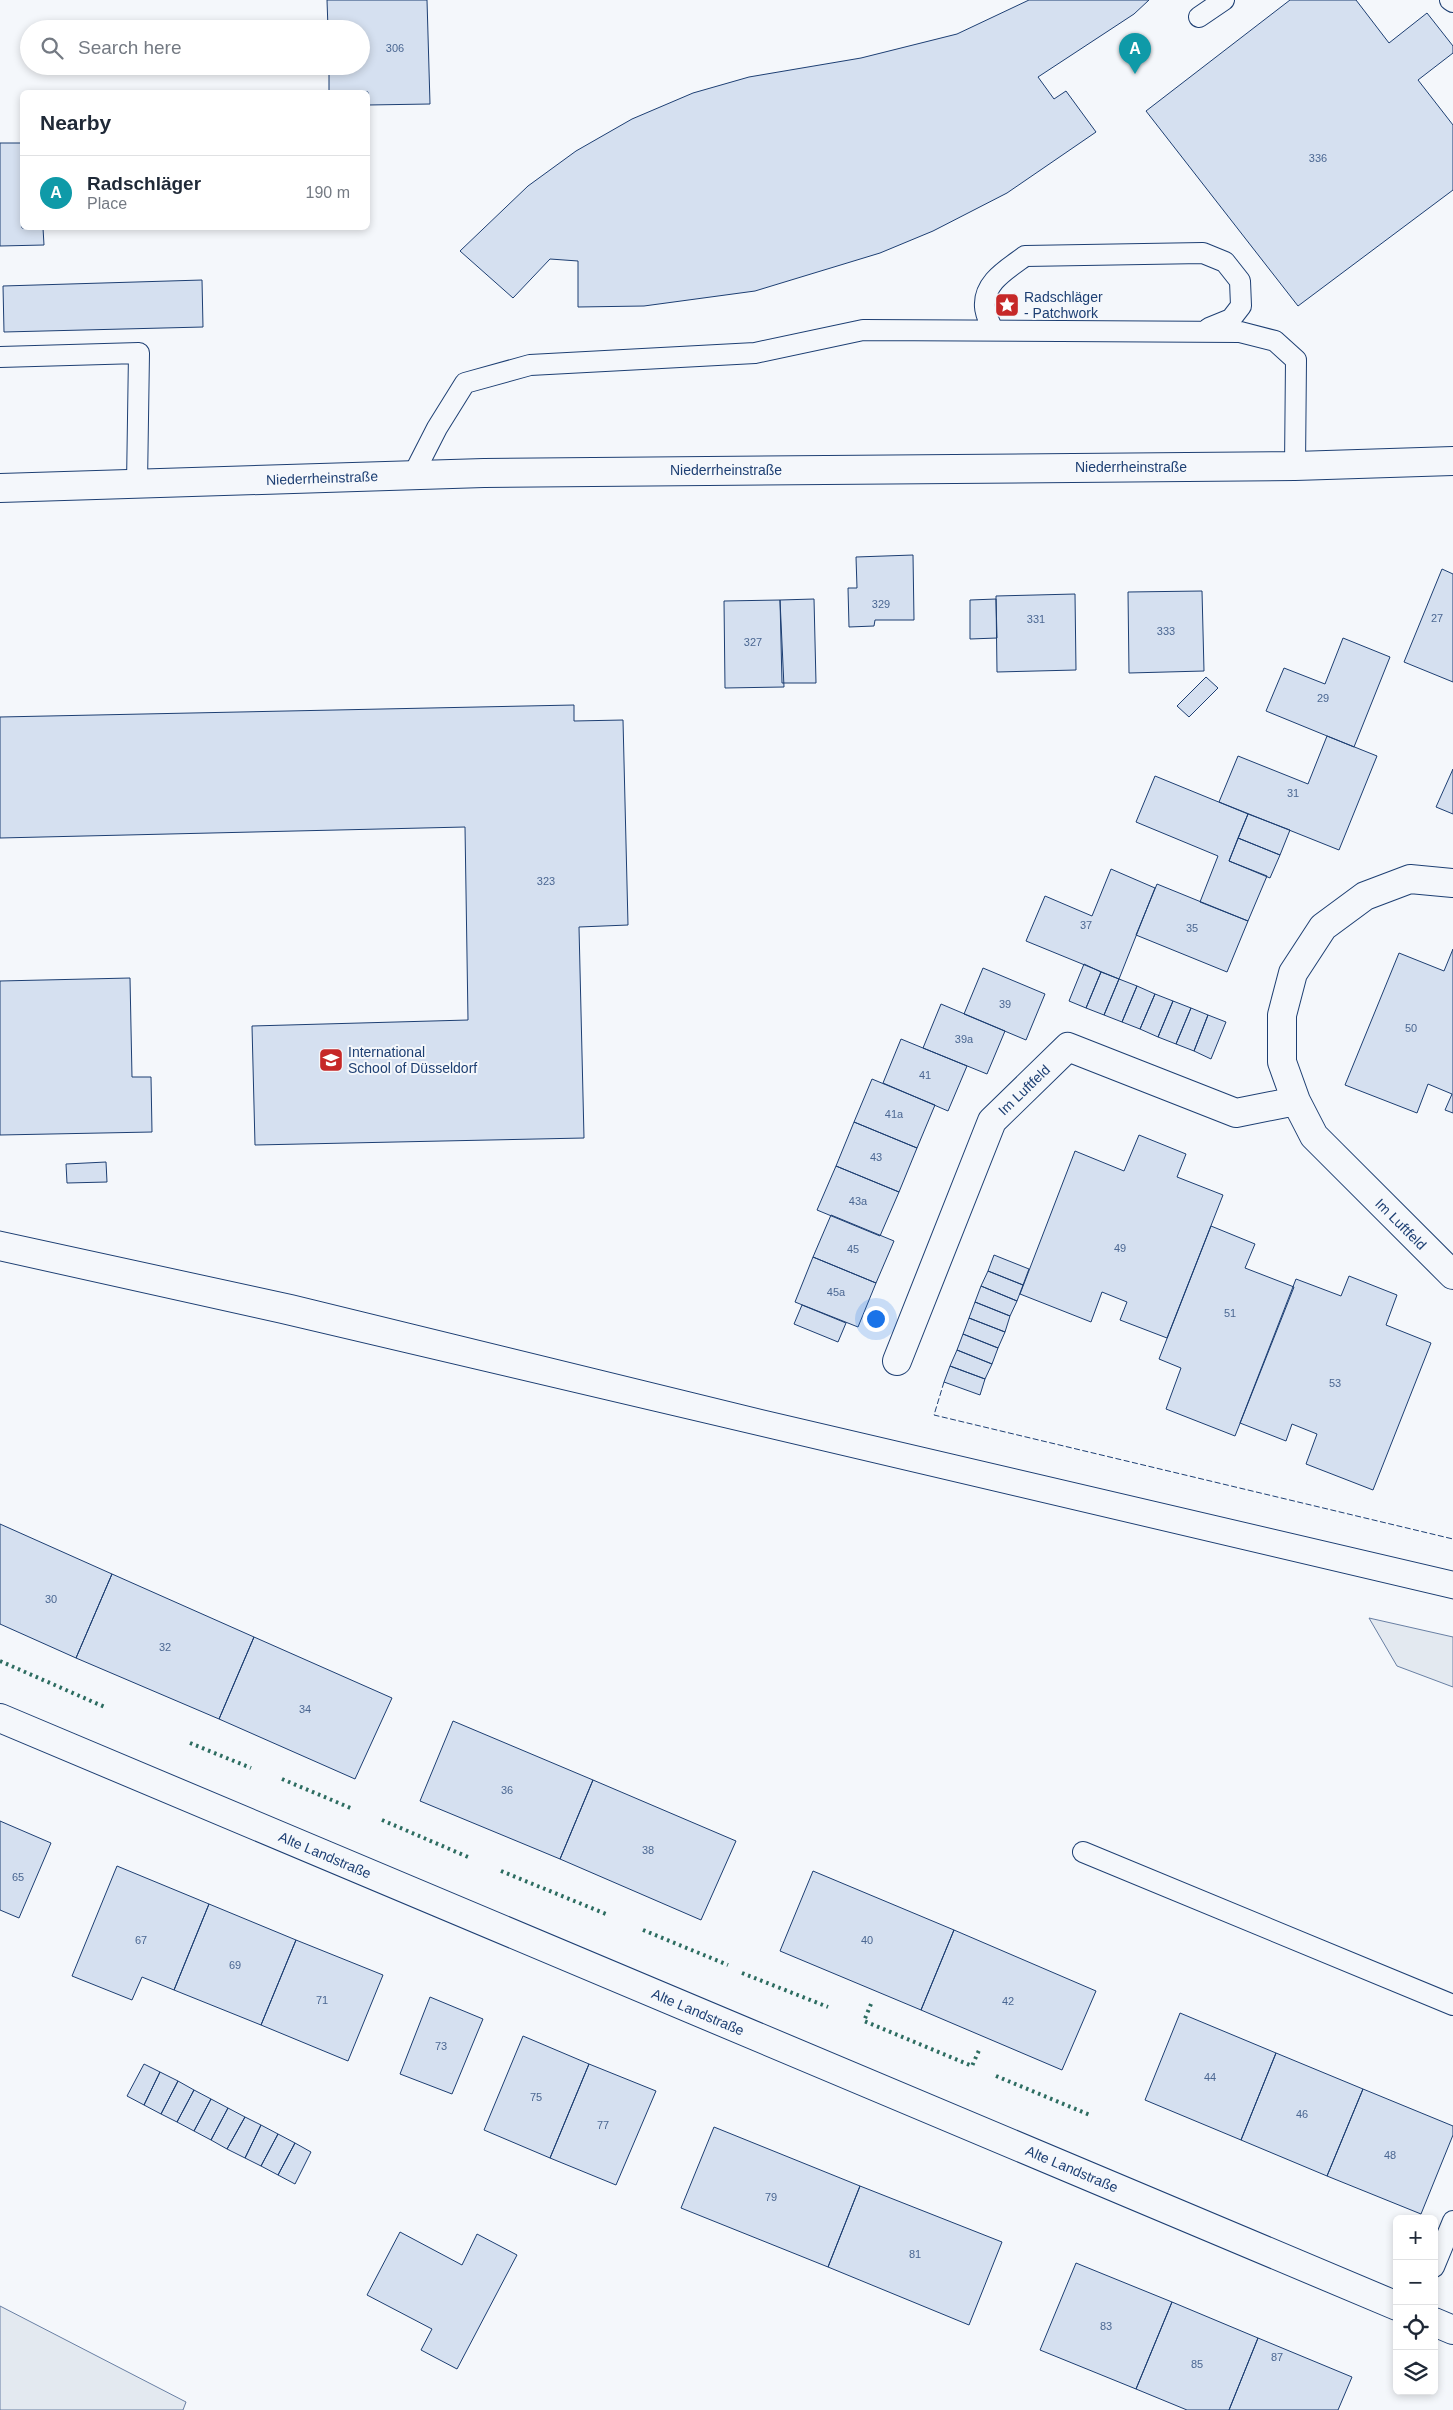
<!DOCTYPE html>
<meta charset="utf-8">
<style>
body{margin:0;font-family:Helvetica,sans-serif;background:#f2f2f3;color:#1f2937}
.controls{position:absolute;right:15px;bottom:15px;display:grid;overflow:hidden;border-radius:8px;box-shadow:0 2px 8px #0003}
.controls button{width:45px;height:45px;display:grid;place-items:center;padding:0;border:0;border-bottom:1px solid #e0e1e3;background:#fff;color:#1f2937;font:25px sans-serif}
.you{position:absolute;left:875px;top:1318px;width:18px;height:18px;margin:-12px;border:4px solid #fff;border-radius:50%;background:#1a73e8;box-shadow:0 0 0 8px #1a73e833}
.badge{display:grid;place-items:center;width:32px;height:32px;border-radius:50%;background:#2563eb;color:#fff;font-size:16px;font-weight:700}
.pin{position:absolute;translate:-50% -41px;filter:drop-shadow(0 1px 2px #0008)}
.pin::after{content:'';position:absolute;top:26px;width:18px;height:15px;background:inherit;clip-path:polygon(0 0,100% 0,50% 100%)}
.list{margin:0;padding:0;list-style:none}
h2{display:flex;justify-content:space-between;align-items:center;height:65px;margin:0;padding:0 20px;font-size:21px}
h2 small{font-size:16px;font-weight:400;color:#747a83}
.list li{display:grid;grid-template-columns:32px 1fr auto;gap:15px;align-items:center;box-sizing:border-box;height:75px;padding:0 20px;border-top:1px solid #e0e1e3}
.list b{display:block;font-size:19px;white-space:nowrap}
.list p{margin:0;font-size:16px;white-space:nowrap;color:#747a83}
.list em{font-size:16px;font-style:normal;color:#747a83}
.icon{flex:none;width:28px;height:28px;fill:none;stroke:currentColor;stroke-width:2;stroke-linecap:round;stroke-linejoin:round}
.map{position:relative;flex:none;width:1453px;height:2410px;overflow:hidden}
.search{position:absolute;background:#fff;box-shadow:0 2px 8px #0003;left:20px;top:20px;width:350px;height:55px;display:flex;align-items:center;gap:12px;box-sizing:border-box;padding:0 18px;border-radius:28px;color:#747a83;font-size:19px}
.panel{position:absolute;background:#fff;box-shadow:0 2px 8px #0003;left:20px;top:90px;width:350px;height:140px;border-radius:8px}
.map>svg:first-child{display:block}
.green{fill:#e3e9f0;stroke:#687fa3}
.building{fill:#d5e0f0;stroke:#1d3f73}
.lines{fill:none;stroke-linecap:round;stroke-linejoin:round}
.service-casing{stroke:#1d3f73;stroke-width:22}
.minor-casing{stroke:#1d3f73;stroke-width:30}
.secondary-casing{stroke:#1d3f73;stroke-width:30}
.service{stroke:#f4f7fb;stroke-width:20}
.minor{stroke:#f4f7fb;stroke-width:28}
.secondary{stroke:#f4f7fb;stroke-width:28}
.tram{stroke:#1d3f73;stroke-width:1}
.hedge{stroke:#2c6c60;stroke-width:4;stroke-dasharray:2.5 4;stroke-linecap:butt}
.fence{stroke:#1d3f73;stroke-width:1;stroke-dasharray:6 2.5;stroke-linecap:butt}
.labels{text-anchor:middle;stroke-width:4;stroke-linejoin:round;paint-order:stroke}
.number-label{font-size:11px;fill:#4b6792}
.poi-label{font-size:14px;fill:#1d3f73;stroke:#f4f7fb;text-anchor:start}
.street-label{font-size:14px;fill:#1d3f73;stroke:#f4f7fb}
</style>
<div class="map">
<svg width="1453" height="2410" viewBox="0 0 1453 2410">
<rect width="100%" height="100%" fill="#f4f7fb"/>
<path class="green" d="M1369 1618 1453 1637V1687L1397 1666Z
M0 2306 186 2402 183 2410H0Z"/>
<path class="building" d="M327 0H427L430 104 368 105V92H329V66H361V29H328Z
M1029 0H1149L1134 14 1038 77 1054 99 1066 91 1096 132 1007 193 933 231 880 253 755 291 644 306 578 307V261L550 259 513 298 460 251 528 186 576 151 632 119 693 93 749 77 861 58 957 34Z
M1290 0H1356L1389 43 1427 13 1453 46V53L1418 80 1453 125V190L1298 306 1146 111Z
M0 143H22V228H43L44 245 0 246Z
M202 280 203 327 4 332 3 286Z
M913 555 914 620H875L874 626 849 627 848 588H857L856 557Z
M1442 569 1453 574V682L1404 662Z
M1202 591 1204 671 1129 673 1128 592Z
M1075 594 1076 670 997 672 996 596Z
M814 599 816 683H782L780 600Z
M996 599 997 638 970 639V600Z
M780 600 784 687 725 688 724 601Z
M1343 638 1390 657 1354 747 1266 711 1284 668 1325 684Z
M1206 677 1218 688 1189 717 1177 706Z
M574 705V721L623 720 628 925 579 927 584 1138 255 1145 252 1026 468 1020 465 827 0 838V717Z
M1327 736 1377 756 1339 850 1219 802 1238 756 1308 784Z
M1453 769V814L1436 807Z
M1155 776 1248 814 1229 861 1267 876 1248 921 1200 902 1218 856 1136 822Z
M1248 814 1290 830 1280 855 1238 838Z
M1238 838 1280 855 1270 878 1229 861Z
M1111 869 1155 888 1119 979 1026 941 1045 896 1092 916Z
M1157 884 1248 921 1227 972 1136 935Z
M1453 949V1113L1445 1110 1452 1094 1428 1084 1417 1113 1345 1085 1399 953 1444 971Z
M1084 964 1101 972 1086 1008 1069 1001Z
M983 968 1045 994 1026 1040 964 1014Z
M1101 972 1119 979 1104 1015 1086 1008Z
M130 978 132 1077H151L152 1132 0 1135V981Z
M1119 979 1137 986 1122 1022 1104 1015Z
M1137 986 1155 994 1140 1029 1122 1022Z
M1155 994 1173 1001 1158 1037 1140 1029Z
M1173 1001 1191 1008 1176 1044 1158 1037Z
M941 1004 1005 1031 987 1074 923 1048Z
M1191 1008 1208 1015 1194 1051 1176 1044Z
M1208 1015 1226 1022 1211 1059 1194 1051Z
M901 1039 967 1066 948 1111 883 1083Z
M872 1079 935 1105 917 1148 854 1122Z
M854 1122 917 1148 899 1192 836 1166Z
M1139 1135 1186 1154 1177 1177 1223 1195 1167 1338 1120 1320 1127 1302 1102 1292 1091 1322 1020 1294 1075 1151 1124 1171Z
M106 1162 107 1182 67 1183 66 1164Z
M836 1166 899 1192 880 1236 817 1210Z
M831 1215 894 1241 876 1283 813 1257Z
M1211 1226 1255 1244 1245 1268 1294 1287 1235 1436 1166 1409 1181 1368 1159 1359Z
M994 1255 1029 1269 1023 1285 988 1271Z
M813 1257 876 1283 858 1327 795 1302Z
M988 1271 1023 1285 1017 1301 981 1286Z
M1349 1276 1397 1295 1386 1325 1431 1343 1373 1490 1306 1464 1317 1434 1292 1424 1286 1441 1240 1423 1296 1279 1341 1296Z
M981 1286 1017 1301 1010 1316 975 1302Z
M975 1302 1010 1316 1005 1332 969 1318Z
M802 1305 846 1323 838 1342 794 1324Z
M969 1318 1005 1332 998 1348 963 1334Z
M963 1334 998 1348 992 1364 957 1350Z
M957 1350 992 1364 985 1379 950 1366Z
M950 1366 985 1379 980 1395 944 1382Z
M0 1524 112 1574 76 1658 0 1624Z
M112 1574 254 1637 219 1719 76 1658Z
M254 1637 392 1698 355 1779 219 1719Z
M453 1721 593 1780 560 1859 420 1801Z
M593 1780 736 1841 701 1920 560 1859Z
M0 1821 51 1843 19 1918 0 1910Z
M117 1866 209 1904 174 1990 142 1977 132 2000 72 1976Z
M813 1871 954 1930 921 2010 780 1951Z
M209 1904 296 1940 261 2025 174 1990Z
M954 1930 1096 1991 1062 2070 921 2010Z
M296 1940 383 1975 348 2061 261 2025Z
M430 1997 483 2019 452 2094 400 2074Z
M1180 2013 1276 2053 1241 2140 1145 2100Z
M523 2036 589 2064 550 2158 484 2130Z
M1276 2053 1363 2089 1327 2176 1241 2140Z
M144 2064 160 2072 144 2105 127 2096Z
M589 2064 656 2091 616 2185 550 2158Z
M160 2072 178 2081 161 2114 144 2105Z
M178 2081 194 2090 177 2122 161 2114Z
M1363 2089 1453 2126V2135L1421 2214 1327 2176Z
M194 2090 211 2099 194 2131 177 2122Z
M211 2099 228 2108 211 2140 194 2131Z
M228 2108 245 2117 227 2149 211 2140Z
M245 2117 261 2125 245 2158 227 2149Z
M261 2125 278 2134 261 2166 245 2158Z
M714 2127 860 2186 828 2267 681 2208Z
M278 2134 295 2143 278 2175 261 2166Z
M295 2143 311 2152 295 2184 278 2175Z
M860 2186 1002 2242 969 2325 828 2267Z
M400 2232 462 2265 477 2234 517 2255 457 2369 421 2350 432 2329 367 2295Z
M1076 2263 1172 2302 1136 2389 1040 2350Z
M1172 2302 1258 2338 1229 2410H1187L1136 2389Z
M1258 2338 1352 2377 1338 2410H1229Z"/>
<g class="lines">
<defs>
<path id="service" d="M1450 0 1453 2
M1199 17 1224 0
M993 330C990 323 985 314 985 307 983 282 1008 269 1025 256L1203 253 1225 262 1240 281 1241 306 1231 319 1209 328
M0 357 139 353 137 484
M413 475 437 428 465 383 530 365 755 353 863 330 1240 332 1275 341 1296 360 1295 466
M1083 1852 1453 2005
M1434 2267 1453 2221"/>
<path id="minor" d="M1453 883 1410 879 1365 896 1323 927 1293 973 1282 1015V1062L1296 1101 1314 1136 1453 1275
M897 1361 992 1121 1068 1047 1236 1113 1296 1101
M0 1718 1397 2306
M1434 2322 1453 2330"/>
<path id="secondary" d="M0 488 484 473 1295 466 1453 461"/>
</defs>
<use href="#service" class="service-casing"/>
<use href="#minor" class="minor-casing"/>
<use href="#secondary" class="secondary-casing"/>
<use href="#service" class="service"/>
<use href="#minor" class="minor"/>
<use href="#secondary" class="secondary"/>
<path class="tram" d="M0 1231 294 1295 764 1410 1453 1571
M0 1261 279 1323 1453 1599"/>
<path class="hedge" d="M0 1661 107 1708
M190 1743 251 1768
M282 1779 353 1809
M382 1820 468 1857
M501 1871 606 1914
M643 1930 728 1965
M742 1973 828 2007
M871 2004 864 2021 972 2066 980 2048
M996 2076 1090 2115"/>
<path class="fence" d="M944 1382 934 1415 1453 1539"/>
</g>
<defs>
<symbol id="sight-square" viewBox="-11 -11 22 22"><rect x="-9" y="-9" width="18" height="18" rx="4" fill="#c62828" stroke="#f4f7fb"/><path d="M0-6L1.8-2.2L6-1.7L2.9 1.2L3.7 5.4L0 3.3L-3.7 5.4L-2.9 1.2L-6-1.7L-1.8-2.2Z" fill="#fff"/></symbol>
<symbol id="school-square" viewBox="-11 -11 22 22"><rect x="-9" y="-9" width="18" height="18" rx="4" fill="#c62828" stroke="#f4f7fb"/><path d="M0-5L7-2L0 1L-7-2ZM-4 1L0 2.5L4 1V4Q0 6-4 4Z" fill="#fff"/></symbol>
</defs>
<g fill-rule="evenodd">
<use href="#sight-square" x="993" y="291" width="28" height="28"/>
<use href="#school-square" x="317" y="1046" width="28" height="28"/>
</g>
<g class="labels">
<g class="number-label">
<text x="395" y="52">306</text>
<text x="1318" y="162">336</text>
<text x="881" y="608">329</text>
<text x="1437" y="622">27</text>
<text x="1036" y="623">331</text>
<text x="1166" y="635">333</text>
<text x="753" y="646">327</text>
<text x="1323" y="702">29</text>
<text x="1293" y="797">31</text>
<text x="546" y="885">323</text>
<text x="1086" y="929">37</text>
<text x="1192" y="932">35</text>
<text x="1005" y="1008">39</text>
<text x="1411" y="1032">50</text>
<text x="964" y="1043">39a</text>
<text x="925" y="1079">41</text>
<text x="894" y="1118">41a</text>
<text x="876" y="1161">43</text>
<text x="858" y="1205">43a</text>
<text x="1120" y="1252">49</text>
<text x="853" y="1253">45</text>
<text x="836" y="1296">45a</text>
<text x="1230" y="1317">51</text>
<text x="1335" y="1387">53</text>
<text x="51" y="1603">30</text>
<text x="165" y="1651">32</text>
<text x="305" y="1713">34</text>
<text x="507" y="1794">36</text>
<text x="648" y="1854">38</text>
<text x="18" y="1881">65</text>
<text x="141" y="1944">67</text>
<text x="867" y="1944">40</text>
<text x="235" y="1969">69</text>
<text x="322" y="2004">71</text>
<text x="1008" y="2005">42</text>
<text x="441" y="2050">73</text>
<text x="1210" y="2081">44</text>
<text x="536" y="2101">75</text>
<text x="1302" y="2118">46</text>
<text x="603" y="2129">77</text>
<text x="1390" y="2159">48</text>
<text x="771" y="2201">79</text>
<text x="915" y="2258">81</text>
<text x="1106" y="2330">83</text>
<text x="1277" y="2361">87</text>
<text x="1197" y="2368">85</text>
</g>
<g class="poi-label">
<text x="1024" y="302">Radschläger<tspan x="1024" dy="16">- Patchwork</tspan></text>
<text x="348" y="1057">International<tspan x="348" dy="16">School of Düsseldorf</tspan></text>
</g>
<g class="street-label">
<text x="1131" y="472">Niederrheinstraße</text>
<text x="726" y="475">Niederrheinstraße</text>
<text transform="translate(322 478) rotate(-2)" y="5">Niederrheinstraße</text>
<text transform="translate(1024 1090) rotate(-44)" y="5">Im Luftfeld</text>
<text transform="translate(1401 1224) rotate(45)" y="5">Im Luftfeld</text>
<text transform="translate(325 1855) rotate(23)" y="5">Alte Landstraße</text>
<text transform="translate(698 2012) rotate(23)" y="5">Alte Landstraße</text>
<text transform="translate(1072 2169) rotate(23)" y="5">Alte Landstraße</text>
</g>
</g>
</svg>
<div class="controls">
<button>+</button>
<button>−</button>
<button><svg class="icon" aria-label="locate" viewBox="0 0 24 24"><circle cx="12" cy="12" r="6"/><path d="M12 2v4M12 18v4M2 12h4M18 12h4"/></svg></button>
<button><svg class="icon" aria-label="layers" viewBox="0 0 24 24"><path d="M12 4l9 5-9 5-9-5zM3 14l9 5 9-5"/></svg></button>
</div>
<div class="you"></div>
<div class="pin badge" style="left:1135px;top:74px;background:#0f9aa8">A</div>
<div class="search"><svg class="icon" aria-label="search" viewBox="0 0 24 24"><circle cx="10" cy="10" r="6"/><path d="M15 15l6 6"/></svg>Search here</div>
<section class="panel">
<h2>Nearby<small></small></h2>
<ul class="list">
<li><span class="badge" style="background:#0f9aa8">A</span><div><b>Radschläger</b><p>Place</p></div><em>190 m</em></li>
</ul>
</section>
</div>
